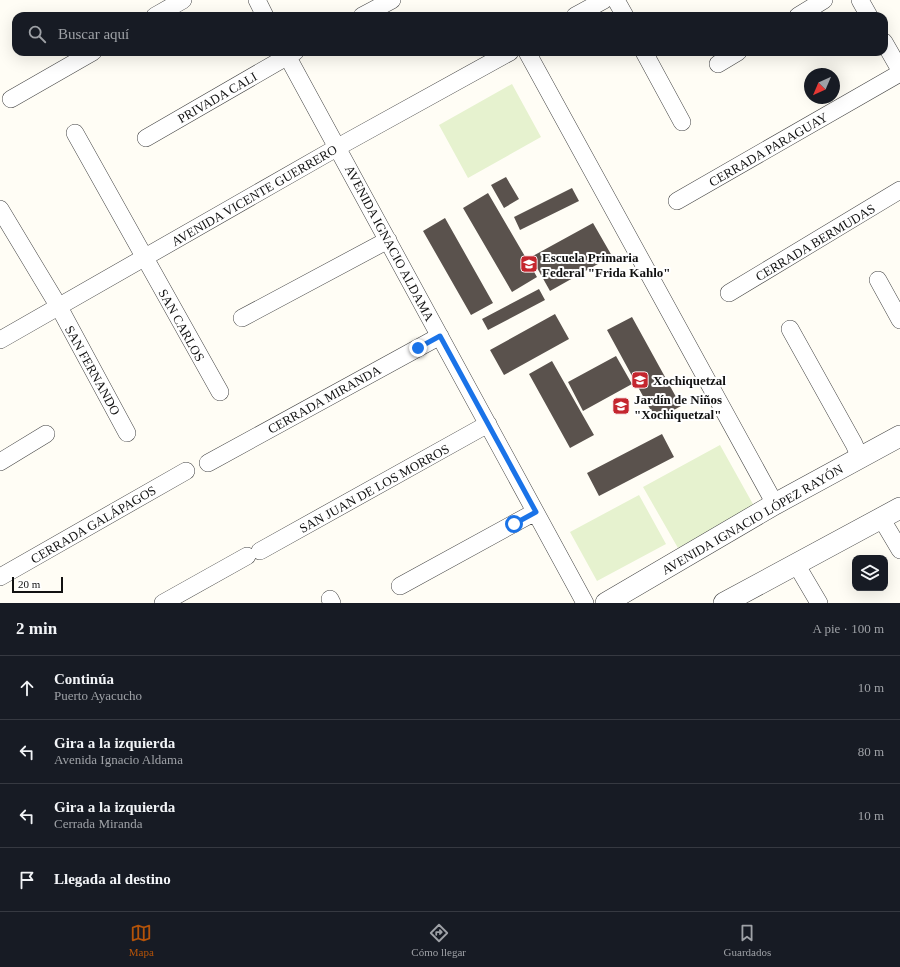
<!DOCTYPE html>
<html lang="es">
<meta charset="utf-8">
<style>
body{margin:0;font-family:"Times New Roman",serif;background:#242831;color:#f1f3f6}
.controls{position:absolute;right:12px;bottom:12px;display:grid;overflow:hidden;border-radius:8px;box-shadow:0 4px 16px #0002}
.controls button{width:36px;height:36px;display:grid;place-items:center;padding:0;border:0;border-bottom:1px solid #363941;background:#171b24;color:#f1f3f6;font:20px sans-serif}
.compass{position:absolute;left:804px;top:68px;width:36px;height:36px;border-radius:50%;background:#171b24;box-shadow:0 4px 16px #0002;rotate:224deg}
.scale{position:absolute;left:12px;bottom:10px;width:51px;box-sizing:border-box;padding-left:4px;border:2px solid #111;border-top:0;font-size:11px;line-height:14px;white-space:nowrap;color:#111;-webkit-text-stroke:3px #fff;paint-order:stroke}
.stop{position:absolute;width:12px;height:12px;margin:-9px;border:3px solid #1a73e8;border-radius:50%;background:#fff}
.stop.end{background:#1a73e8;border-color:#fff;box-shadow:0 1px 4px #0008}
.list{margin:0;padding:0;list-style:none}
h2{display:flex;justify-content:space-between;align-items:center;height:52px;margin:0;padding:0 16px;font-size:17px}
h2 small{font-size:13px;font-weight:400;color:#9ea1a6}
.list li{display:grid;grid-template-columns:26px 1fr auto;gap:12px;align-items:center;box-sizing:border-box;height:64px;padding:0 16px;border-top:1px solid #363941}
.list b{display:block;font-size:15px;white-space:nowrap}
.list p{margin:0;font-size:13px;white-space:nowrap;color:#9ea1a6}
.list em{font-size:13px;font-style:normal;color:#9ea1a6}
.icon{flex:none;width:22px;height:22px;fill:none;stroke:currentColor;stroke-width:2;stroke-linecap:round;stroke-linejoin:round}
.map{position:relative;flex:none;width:900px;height:603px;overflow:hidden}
.search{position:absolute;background:#171b24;box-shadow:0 4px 16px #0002;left:12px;right:12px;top:12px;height:44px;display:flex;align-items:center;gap:10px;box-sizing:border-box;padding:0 14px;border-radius:12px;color:#9ea1a6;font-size:15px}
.sheet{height:308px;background:#171b24}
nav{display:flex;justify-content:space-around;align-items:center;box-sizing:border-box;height:56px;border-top:1px solid #363941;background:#171b24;font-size:11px;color:#9ea1a6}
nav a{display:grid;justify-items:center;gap:2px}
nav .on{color:#b45309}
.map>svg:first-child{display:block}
.pitch{fill:#e6f2cf}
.building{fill:#5a524d}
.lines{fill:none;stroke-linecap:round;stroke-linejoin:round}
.minor-casing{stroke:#444;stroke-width:18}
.tertiary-casing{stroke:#444;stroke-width:22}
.minor{stroke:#fff;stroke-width:17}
.tertiary{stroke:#fff;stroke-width:21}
.route{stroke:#1a73e8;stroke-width:5}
.labels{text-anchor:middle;stroke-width:4;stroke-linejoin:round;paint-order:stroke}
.street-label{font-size:13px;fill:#111;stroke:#fff}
.poi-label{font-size:13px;font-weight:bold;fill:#111;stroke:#fff;text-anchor:start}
</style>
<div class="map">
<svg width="900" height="603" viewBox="0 0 900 603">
<rect width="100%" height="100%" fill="#fffdf5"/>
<path class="pitch" d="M512 84 541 137 468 178 439 125Z
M720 445 754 506 678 548 643 487Z
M639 495 666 544 597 581 570 532Z"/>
<path class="building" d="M506 177 519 199 504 208 491 185Z
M572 188 579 201 520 230 514 217Z
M488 193 537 277 512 292 463 208Z
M445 218 493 303 471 315 423 231Z
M593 223 612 256 550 291 531 257Z
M539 289 545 300 488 330 482 319Z
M555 314 569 339 504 375 490 350Z
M632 317 681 406 656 420 607 330Z
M616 356 632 384 583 411 568 382Z
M552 361 594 435 570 448 529 374Z
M662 434 674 457 599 496 587 473Z"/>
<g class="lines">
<defs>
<path id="minor" d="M257 0 265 16
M616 0 625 16
M860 0 869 16
M155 16 183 0
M362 16 392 0
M575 16 604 0
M798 16 824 0
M884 42 900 70
M285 52 585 603
M527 52 775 504
M644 52 682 122
M718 64 738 52
M11 99 93 52
M75 133 220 392
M146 138 295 52
M677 201 900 73
M0 209 59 307 127 433
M878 280 900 320
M729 293 900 190
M242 318 388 240
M790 329 854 444 860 458
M0 340 338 147 510 52
M0 462 46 434
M208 463 440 336
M881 518 900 550
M260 551 488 424
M796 564 819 603
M0 577 186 471
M400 586 535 512
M330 599 332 603
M163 603 247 556"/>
<path id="tertiary" d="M606 603 775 504 900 436
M724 603 900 508"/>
</defs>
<use href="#minor" class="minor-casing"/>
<use href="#tertiary" class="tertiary-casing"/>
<use href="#minor" class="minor"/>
<use href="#tertiary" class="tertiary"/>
</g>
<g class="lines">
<path class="route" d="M418 348 440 336 536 512 514 524"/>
</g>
<defs>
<symbol id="school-square" viewBox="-11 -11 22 22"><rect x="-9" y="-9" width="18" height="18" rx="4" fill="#c4262e" stroke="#fff"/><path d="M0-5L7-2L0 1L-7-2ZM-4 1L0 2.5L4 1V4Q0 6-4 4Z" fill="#fff"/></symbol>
</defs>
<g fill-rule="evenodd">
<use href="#school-square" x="519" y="254" width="20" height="20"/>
<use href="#school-square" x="630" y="370" width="20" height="20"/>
<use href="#school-square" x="611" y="396" width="20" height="20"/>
</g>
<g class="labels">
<g class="street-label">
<text transform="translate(217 97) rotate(-30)" y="5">PRIVADA CALI</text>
<text transform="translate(768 149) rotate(-30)" y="5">CERRADA PARAGUAY</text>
<text transform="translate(254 195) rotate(-30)" y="5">AVENIDA VICENTE GUERRERO</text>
<text transform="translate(815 242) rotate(-31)" y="5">CERRADA BERMUDAS</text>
<text transform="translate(390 243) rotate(62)" y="5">AVENIDA IGNACIO ALDAMA</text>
<text transform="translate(182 325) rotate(61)" y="5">SAN CARLOS</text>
<text transform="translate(93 370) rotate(61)" y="5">SAN FERNANDO</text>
<text transform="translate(324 399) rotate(-29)" y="5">CERRADA MIRANDA</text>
<text transform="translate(374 488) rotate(-29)" y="5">SAN JUAN DE LOS MORROS</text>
<text transform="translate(752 519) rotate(-30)" y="5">AVENIDA IGNACIO LÓPEZ RAYÓN</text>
<text transform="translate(93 524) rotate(-30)" y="5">CERRADA GALÁPAGOS</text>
</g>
<g class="poi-label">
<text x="542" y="262">Escuela Primaria<tspan x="542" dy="15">Federal "Frida Kahlo"</tspan></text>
<text x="653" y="385">Xochiquetzal</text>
<text x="634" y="404">Jardín de Niños<tspan x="634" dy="15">"Xochiquetzal"</tspan></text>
</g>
</g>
</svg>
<div class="controls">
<button><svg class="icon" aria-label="layers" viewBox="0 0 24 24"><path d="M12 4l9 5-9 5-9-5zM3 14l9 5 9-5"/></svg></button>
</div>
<svg class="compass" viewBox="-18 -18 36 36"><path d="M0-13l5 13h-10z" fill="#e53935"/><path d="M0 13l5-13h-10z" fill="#9ea1a6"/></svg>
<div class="scale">20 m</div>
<div class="stop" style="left:514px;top:524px"></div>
<div class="stop end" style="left:418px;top:348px"></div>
<div class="search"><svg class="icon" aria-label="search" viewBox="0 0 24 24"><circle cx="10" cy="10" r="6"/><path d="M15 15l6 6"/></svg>Buscar aquí</div>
</div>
<section class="sheet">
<h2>2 min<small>A pie · 100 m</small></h2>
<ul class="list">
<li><svg class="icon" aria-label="ahead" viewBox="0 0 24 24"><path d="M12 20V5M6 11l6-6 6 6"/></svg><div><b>Continúa</b><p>Puerto Ayacucho</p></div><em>10 m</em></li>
<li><svg class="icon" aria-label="left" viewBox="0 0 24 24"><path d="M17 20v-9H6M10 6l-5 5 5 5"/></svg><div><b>Gira a la izquierda</b><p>Avenida Ignacio Aldama</p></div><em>80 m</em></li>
<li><svg class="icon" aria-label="left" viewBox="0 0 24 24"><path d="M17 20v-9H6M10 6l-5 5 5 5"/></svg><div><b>Gira a la izquierda</b><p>Cerrada Miranda</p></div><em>10 m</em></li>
<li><svg class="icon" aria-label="arrive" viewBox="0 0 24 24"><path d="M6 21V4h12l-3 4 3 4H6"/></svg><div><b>Llegada al destino</b></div></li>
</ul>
</section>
<nav>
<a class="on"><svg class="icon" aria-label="map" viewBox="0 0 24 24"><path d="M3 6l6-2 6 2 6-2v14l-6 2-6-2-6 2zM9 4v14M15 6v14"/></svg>Mapa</a>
<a><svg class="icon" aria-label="directions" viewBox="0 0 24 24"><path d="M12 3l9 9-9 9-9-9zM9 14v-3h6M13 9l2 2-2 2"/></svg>Cómo llegar</a>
<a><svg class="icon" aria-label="saved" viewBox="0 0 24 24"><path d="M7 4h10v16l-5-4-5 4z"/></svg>Guardados</a>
</nav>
